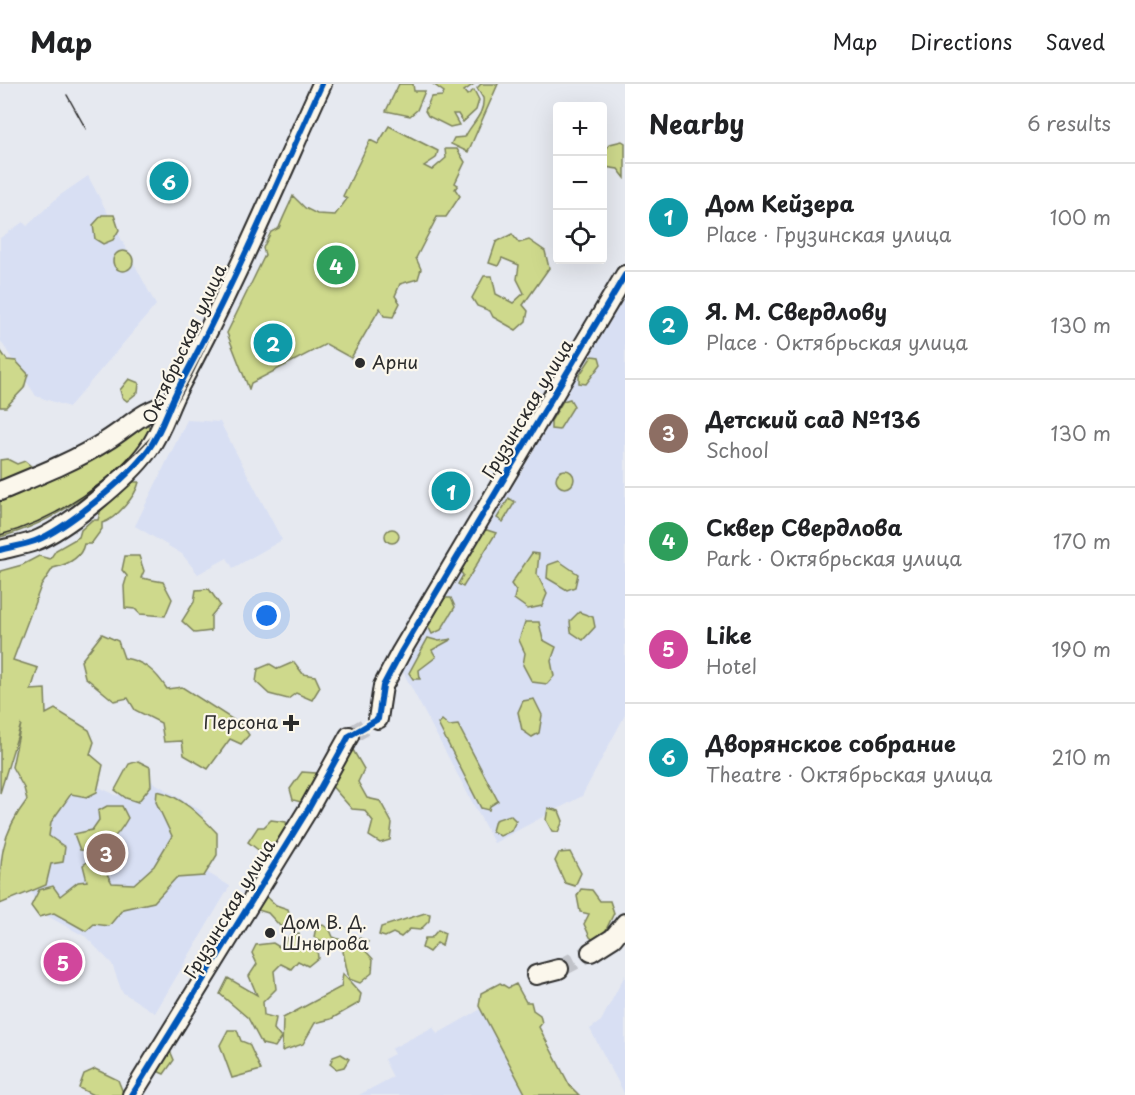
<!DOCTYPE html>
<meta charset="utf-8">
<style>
body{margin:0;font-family:"Playpen Sans",sans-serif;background:#f6f6f6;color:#202124}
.controls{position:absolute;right:18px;top:18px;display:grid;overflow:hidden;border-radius:6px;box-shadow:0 6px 24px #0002}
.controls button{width:54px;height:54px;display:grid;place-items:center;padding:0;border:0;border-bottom:2px solid #e0e0e0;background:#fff;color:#202124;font:30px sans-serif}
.you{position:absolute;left:267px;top:532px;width:21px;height:21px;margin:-15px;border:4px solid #fff;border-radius:50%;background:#1a73e8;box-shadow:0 0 0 9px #1a73e833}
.badge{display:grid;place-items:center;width:39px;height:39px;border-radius:50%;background:#2b2b2b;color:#fff;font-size:20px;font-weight:700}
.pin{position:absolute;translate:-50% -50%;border:3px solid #fff;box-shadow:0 2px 6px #0006}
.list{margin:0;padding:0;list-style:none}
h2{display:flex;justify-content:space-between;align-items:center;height:78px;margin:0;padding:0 24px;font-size:26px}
h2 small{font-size:20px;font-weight:400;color:#757577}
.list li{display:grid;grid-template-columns:39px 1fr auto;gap:18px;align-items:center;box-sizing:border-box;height:108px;padding:0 24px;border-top:2px solid #e0e0e0}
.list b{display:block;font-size:22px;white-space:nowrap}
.list p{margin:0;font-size:20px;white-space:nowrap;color:#757577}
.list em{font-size:20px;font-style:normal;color:#757577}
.icon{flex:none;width:33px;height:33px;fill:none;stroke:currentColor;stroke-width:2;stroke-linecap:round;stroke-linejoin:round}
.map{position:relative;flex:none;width:625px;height:1011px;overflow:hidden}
header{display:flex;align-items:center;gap:36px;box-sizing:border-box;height:84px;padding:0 30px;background:#fff;border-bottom:2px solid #e0e0e0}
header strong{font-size:28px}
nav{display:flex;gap:33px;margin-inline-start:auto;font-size:21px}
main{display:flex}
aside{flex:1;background:#fff}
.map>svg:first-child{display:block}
.built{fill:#d8dff3}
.green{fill:#ced98c;stroke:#7c825c;stroke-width:1.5}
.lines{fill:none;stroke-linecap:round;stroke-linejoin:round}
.minor-tunnel{stroke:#c1c3c9;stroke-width:18;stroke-dasharray:18 9;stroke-linecap:butt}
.minor-casing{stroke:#2b2b2b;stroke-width:22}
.minor{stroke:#fbf7ec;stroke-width:18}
.tram{stroke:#2b2b2b;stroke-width:1.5}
.cycleway-casing{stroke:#fbf7ec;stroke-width:10}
.cycleway{stroke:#0057b8;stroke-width:6}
.poi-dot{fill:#2b2b2b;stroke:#fbf7ec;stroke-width:2}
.labels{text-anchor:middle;stroke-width:4.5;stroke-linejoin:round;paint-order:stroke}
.street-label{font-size:18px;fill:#2b2b2b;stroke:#fbf7ec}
.poi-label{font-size:18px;fill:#2b2b2b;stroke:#fbf7ec;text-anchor:start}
</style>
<header>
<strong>Map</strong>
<nav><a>Map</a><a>Directions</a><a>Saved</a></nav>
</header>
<main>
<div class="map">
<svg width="625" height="1011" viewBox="0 0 625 1011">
<rect width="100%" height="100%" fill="#e6e9f0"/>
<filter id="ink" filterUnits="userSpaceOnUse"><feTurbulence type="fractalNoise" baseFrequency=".0167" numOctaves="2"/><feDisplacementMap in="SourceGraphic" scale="12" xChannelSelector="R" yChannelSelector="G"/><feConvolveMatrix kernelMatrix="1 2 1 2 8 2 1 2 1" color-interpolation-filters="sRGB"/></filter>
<g filter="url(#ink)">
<path class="built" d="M88 92 156 221 69 323 36 312 0 256V154L23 138 27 142 59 112Z
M625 213V631L582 712 494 759 403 588Z
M187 336 220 338 282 456 233 484 227 474 198 490 182 470 135 442Z
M135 687 203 728 190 750 186 776 230 802 155 929 122 908 112 880 86 853 40 828 18 778 75 692 118 712Z
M625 891V1011L590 945 601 937Z
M516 900 574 1011H359L393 993 384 975 394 970 391 965 433 943 437 950 481 925 483 918Z"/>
<path class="green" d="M399 0H413L414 7H425L417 26 410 32 386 27Z
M433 0H474L464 7 467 11 474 6 479 16 476 26 463 38 458 30H453L459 41 450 43 428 32 425 27 431 13 442 12 444 8Z
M481 0H498L468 68 451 60 454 54 465 53C471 40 485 30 483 14L477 4Z
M389 42 438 67 436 74 424 82 432 86 446 74 445 65H457L465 78 455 99 458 101 455 105 460 112 446 133H437L416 174 421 185 418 195 400 200 395 212 400 219 393 233 384 232 380 224 351 274 326 260 251 299 249 305 227 249 265 171 263 164 271 148 279 144C283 133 288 124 293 112L305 124 317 130 335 131 347 115 343 112 370 56 378 60Z
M622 57 625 59V94L618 85 605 83 603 69 610 60Z
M102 131H114L119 146 113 156 103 160 95 155 93 141Z
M512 150 519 159 529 156 545 167 549 184 523 221 528 227 526 237 516 246 493 233 490 227 477 222 472 214 484 192H492L496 210 513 219 524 209 517 195 519 181 502 174 498 182 489 179 496 158Z
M113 177a10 10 0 1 1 20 0a10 10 0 1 1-20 0Z
M0 266 7 276 16 277 28 290 24 304 6 323H0Z
M592 272 599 273 601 280 586 300 579 299V292Z
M129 295 139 299 138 308 127 317 122 313 120 306Z
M570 315 574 322 559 346 551 345V337L563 317Z
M147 338 151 348 149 354C108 398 59 438 0 453V413Z
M7 375 17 380 25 377 32 383 27 392 0 403V376Z
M556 395a9 9 0 1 1 18 0a9 9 0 1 1-18 0Z
M133 398H139C136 412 116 435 102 439V445L91 460H84C81 475 66 481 53 484L41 502 13 576 38 584 31 606 45 605 46 630 55 625 89 646 94 658 90 670 103 681 97 708 87 713 71 710 51 738 49 752 65 763 63 778 51 780 46 801 0 820C0 776 0 751 27 716L24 704 12 683 21 640 0 709V487L22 481 39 472 50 475 56 466 79 453 81 446 92 436H98L101 425Z
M509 414 515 418 503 438 497 434Z
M385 452a7 7 0 1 1 14 0a7 7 0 1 1-14 0Z
M487 446 496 449 463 503 458 500 463 491 457 483 480 447Z
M532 469 539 470 537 490 547 510 542 522 528 525 514 515 516 507 511 500Z
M125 472H139L144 487 141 494 163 498 172 515 165 532 140 530 135 525 125 524 124 502 127 492 122 486Z
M559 477 578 490 575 503 567 506 547 494 548 481Z
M209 505 220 521 211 532V547L195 549 182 537 194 518 196 506Z
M444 514H451L455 523 441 546 432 550 428 542Z
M579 528 593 533 595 543 583 556 571 548 570 537Z
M525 538H539L543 556 556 563 551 577 554 592 547 600 532 598 523 581 525 569 519 556Z
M102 550 118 557 124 574C144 577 156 588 167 605L182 603 243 642 249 651 241 660 230 655 208 685 184 671 182 657 164 658 161 639 135 626 128 614 114 617 85 593 81 577Z
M428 554 439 557 452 555 432 566 436 573 419 586 420 595H413L409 589Z
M294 578 303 590 315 592 320 603 312 616 296 609 288 615 269 610 256 598 258 585 270 580 278 585Z
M534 615 542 631 539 649 532 653 522 646 518 628 523 617Z
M442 636 449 642 458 641 498 717 490 722 489 726 481 724 438 640Z
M338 666H353L364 685 358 698 367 714 380 717 392 739 390 756 380 759 369 752 373 737 364 726 352 725 329 699Z
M138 677 150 683 151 702 138 718 126 714 115 706 129 680Z
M302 688 316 689 318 703 305 719 293 716 290 705Z
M157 707C180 711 202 733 217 749V771L204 792 176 794 154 818 123 825 109 842 94 840 86 847 54 829 39 833 31 822 39 806 53 802 60 812 78 798 87 797 83 781 92 775 102 781 112 799 134 800 154 782 172 752 156 718Z
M107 722H122L128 734C118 752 103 769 80 766L74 750 92 746 99 736 98 727Z
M548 724 559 727 563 737 558 748 552 747 546 736Z
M510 731 516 737 511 747 500 752 492 747 495 736Z
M271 736 286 738 288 750 277 766 261 768 248 758 258 743H264Z
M570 768 581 789 575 802 565 799 555 777 559 769Z
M581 805 592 806 600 817H610L614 829 603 852 596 858 590 853 584 840 589 830 580 828 577 812Z
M267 813 276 821 288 825 291 835 281 843 268 829 258 826 256 817Z
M425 829 430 830 429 837 420 846 410 845 401 853 393 849 385 853 379 851 381 843Z
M323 841 330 846 333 853 349 859 360 854 368 858 362 863 373 875 372 889 360 899 349 895 342 863 325 860 314 853 316 843Z
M438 846 445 849 442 862 437 859 429 868 422 864 425 854H431Z
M299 850 300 858 317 865 318 874 308 882 298 877 291 885 281 880 274 887 276 905 263 918 264 931 276 934 274 945 281 954 275 963 262 960 248 934 220 910 228 894 257 911 249 892 257 880 252 869 256 861 273 859 281 864 290 851Z
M343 890 361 910 359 919 331 935 315 939 303 960 282 967 283 934 341 903Z
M500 899 508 904 516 900 526 918H531L533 926 540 931 542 939 539 943 570 1002 579 1011H526L479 922 481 909Z
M228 946H237L241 957 249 960 261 986 232 994 220 961Z
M165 968 171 969 174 976 164 990 157 987 156 978Z
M341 970 349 975 344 983 336 985 330 980 333 973Z
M95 985 118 996 124 1011H93L79 1004 84 990Z"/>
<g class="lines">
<path class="minor-tunnel" d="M349 652 378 635
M559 885 591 868"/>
<defs>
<path id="minor" d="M0 407C36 392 73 378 106 357 129 343 143 326 170 320
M0 466C11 463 24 461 35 457 66 445 129 393 148 366 163 346 168 322 180 301 233 203 276 101 322 0
M378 635 383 602 401 568 625 191
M591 868 613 854 625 839
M536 891 559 885
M132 1011 309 724 349 652"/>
</defs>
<use href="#minor" class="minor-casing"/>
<use href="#minor" class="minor"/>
<path class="tram" d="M67 11 86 45
M0 451C57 436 114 395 154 350 184 316 208 256 227 215 260 143 292 71 326 0"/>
<defs>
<path id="cycleway" d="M0 466C11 463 24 461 35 457 66 445 129 393 148 366 163 346 168 322 180 301 233 203 276 101 322 0
M132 1011 309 724 349 652 378 635 383 602 401 568 625 191"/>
</defs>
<use href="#cycleway" class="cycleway-casing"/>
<use href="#cycleway" class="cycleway"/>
</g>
</g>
<g class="poi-dot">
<circle cx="360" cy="279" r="6"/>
<path d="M288 630h6v6h6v6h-6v6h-6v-6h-6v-6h6z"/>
<circle cx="270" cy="849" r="6"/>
</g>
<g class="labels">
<g class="street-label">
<text transform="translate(185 260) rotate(-65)" y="6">Октябрьская улица</text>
<text transform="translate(528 325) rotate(-59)" y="6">Грузинская улица</text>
<text transform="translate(230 825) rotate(-59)" y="6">Грузинская улица</text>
</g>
<g class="poi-label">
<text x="372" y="285">Арни</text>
<text x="278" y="645" text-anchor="end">Персона</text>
<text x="282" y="845">Дом В. Д.<tspan x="282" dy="21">Шнырова</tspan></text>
</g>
</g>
</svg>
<div class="controls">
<button>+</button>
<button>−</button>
<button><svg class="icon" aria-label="locate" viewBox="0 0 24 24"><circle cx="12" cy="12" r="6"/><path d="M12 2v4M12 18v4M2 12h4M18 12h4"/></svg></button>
</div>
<div class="you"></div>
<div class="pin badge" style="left:451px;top:407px;background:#0f9aa8">1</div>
<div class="pin badge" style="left:273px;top:259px;background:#0f9aa8">2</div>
<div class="pin badge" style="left:106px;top:769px;background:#8d6e63">3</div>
<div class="pin badge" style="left:336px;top:181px;background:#2e9e5b">4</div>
<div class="pin badge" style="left:63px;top:878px;background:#d1479c">5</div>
<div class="pin badge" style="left:169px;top:97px;background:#0f9aa8">6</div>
</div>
<aside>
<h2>Nearby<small>6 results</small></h2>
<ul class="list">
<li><span class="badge" style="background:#0f9aa8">1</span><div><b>Дом Кейзера</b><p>Place · Грузинская улица</p></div><em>100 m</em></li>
<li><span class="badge" style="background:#0f9aa8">2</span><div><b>Я. М. Свердлову</b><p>Place · Октябрьская улица</p></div><em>130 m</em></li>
<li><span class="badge" style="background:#8d6e63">3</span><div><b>Детский сад №136</b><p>School</p></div><em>130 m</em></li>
<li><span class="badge" style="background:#2e9e5b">4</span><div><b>Сквер Свердлова</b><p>Park · Октябрьская улица</p></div><em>170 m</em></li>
<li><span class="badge" style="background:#d1479c">5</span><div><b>Like</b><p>Hotel</p></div><em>190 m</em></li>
<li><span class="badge" style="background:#0f9aa8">6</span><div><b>Дворянское собрание</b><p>Theatre · Октябрьская улица</p></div><em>210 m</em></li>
</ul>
</aside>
</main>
